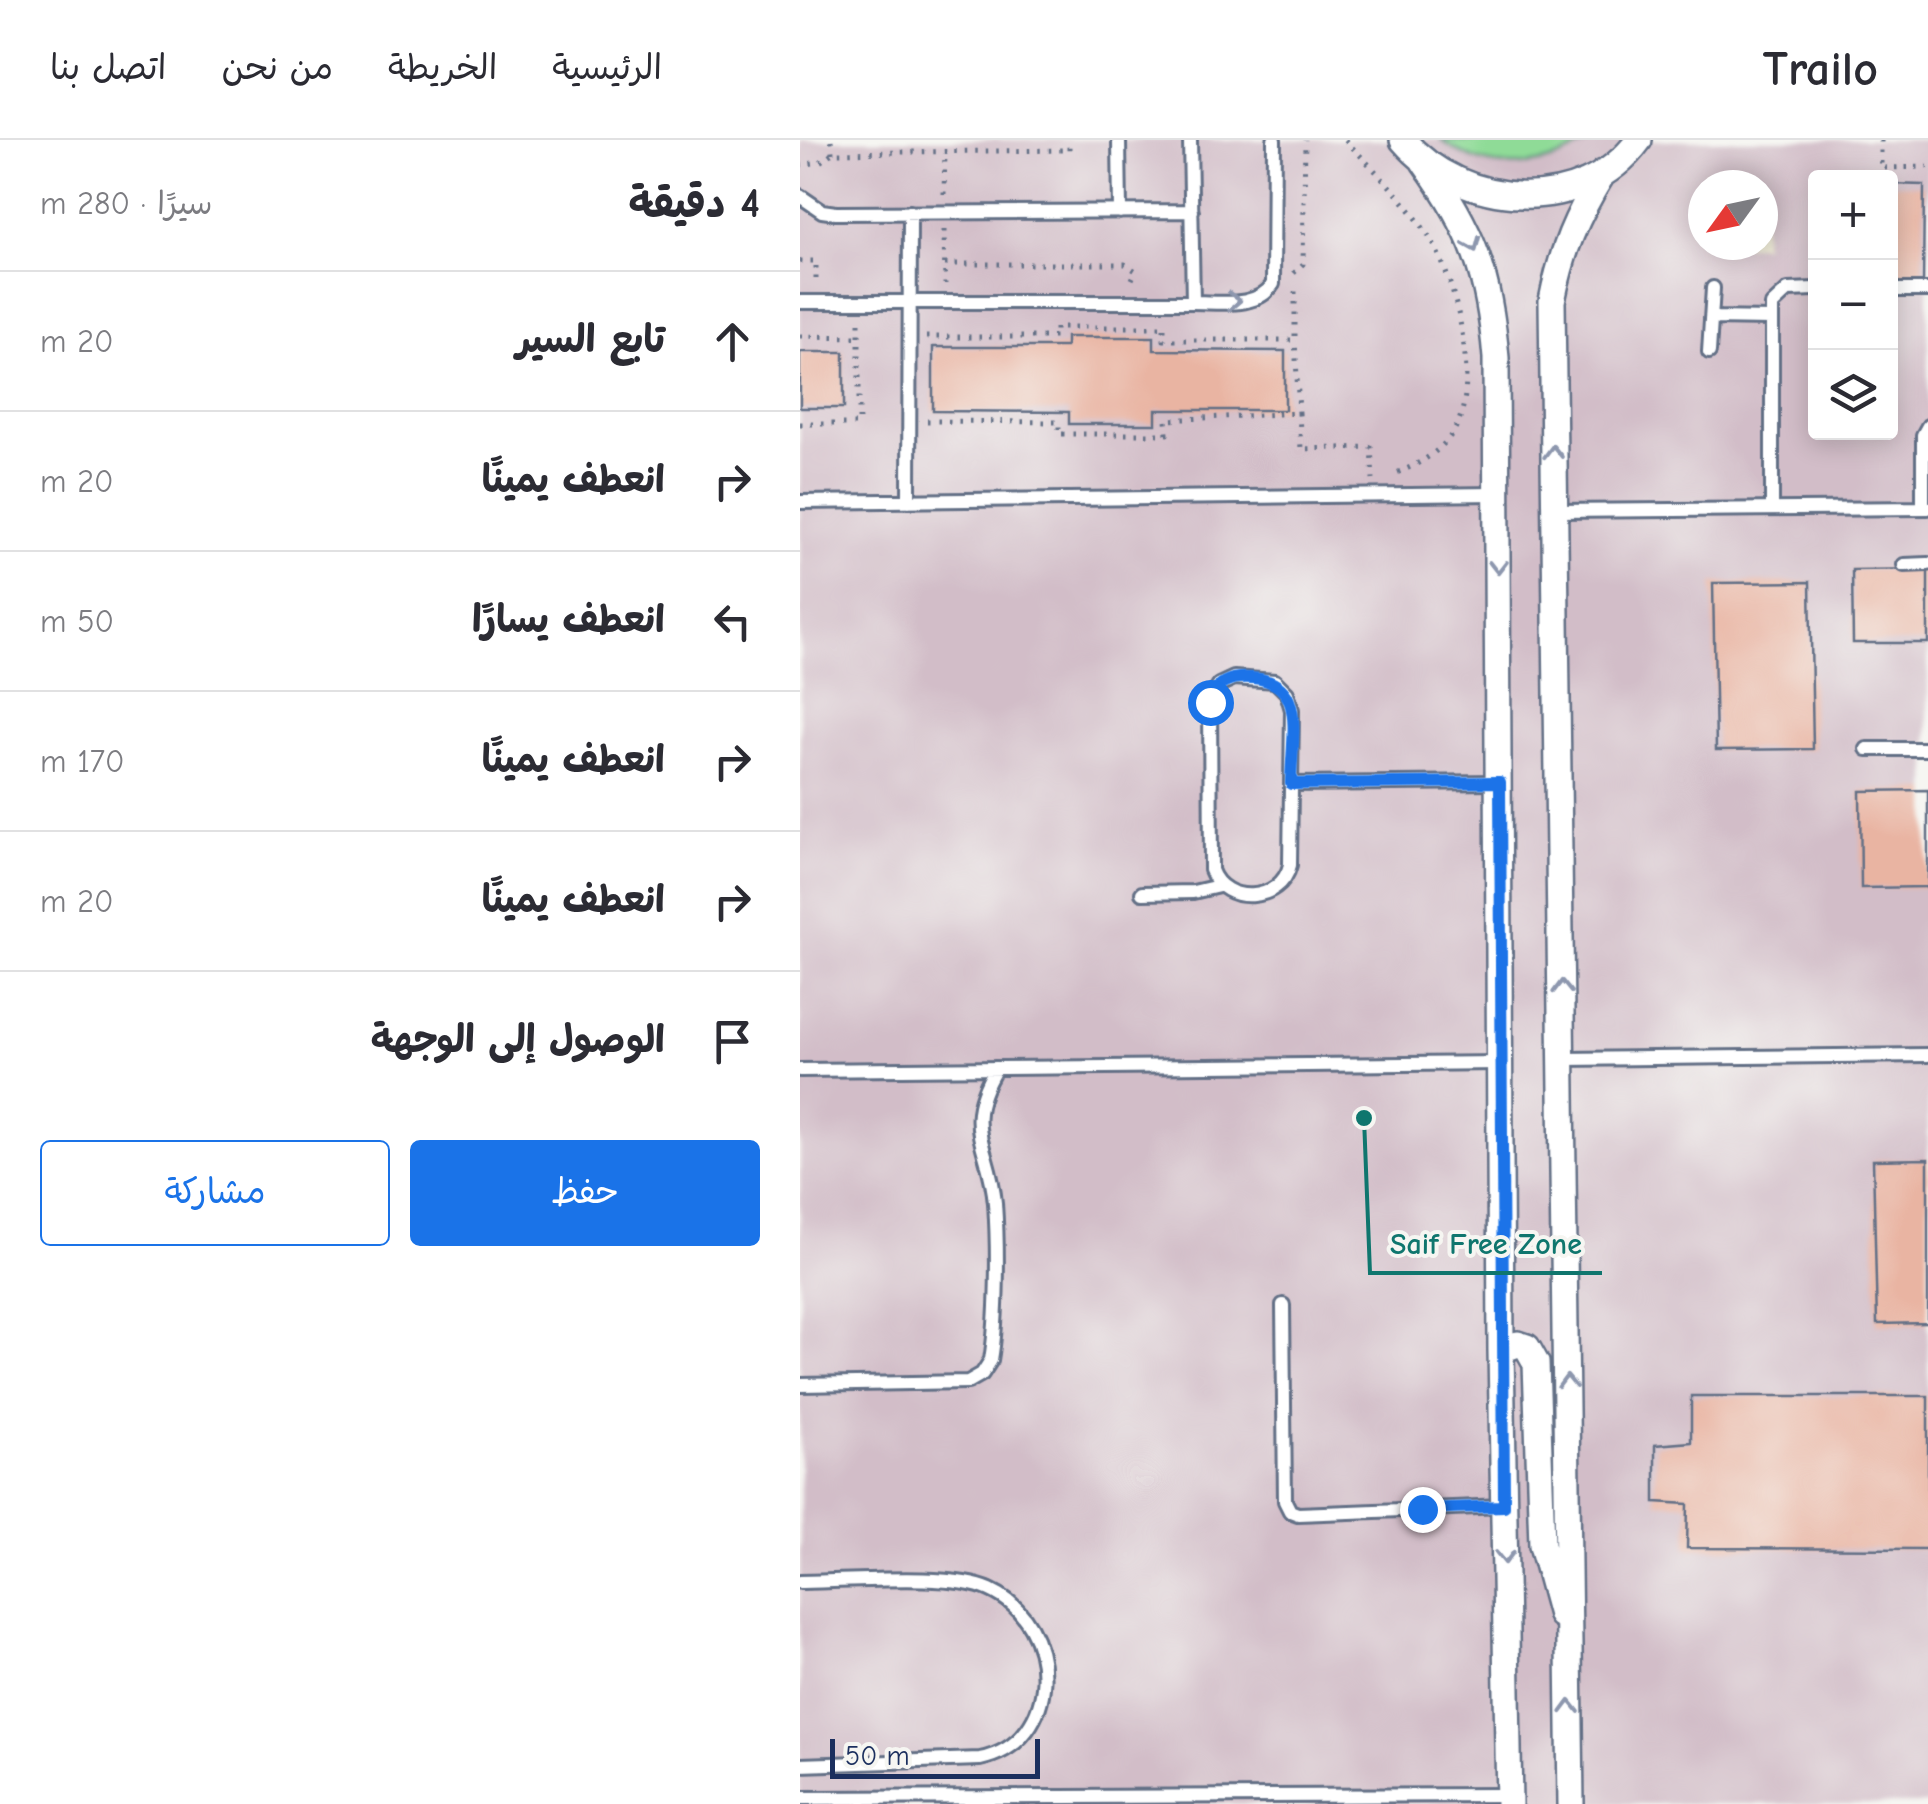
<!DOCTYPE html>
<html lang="ar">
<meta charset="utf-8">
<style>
body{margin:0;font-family:"Comic Neue","Playpen Sans Arabic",sans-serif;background:#f2f2f3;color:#2b2b33;direction:rtl}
.controls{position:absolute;right:30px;top:30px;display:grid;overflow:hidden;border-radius:10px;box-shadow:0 5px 25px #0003}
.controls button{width:90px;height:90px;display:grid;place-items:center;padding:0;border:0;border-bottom:2px solid #e1e1e2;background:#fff;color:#2b2b33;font:50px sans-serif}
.compass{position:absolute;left:888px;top:30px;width:90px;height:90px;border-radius:50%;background:#fff;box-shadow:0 5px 25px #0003;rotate:237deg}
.scale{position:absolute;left:30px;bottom:25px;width:210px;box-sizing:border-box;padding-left:10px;border:5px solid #1b2f5e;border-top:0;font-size:28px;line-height:35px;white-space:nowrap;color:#1b2f5e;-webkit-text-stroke:8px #f6f6f2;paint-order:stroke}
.stop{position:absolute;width:30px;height:30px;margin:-22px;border:8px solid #1a73e8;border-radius:50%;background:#fff}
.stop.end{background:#1a73e8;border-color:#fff;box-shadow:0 2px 10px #0008}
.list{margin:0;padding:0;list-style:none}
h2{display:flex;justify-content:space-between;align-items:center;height:130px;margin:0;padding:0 40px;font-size:42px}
h2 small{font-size:32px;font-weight:400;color:#7c7c81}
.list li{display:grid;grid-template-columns:65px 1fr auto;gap:30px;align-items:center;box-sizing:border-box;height:140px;padding:0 40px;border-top:2px solid #e1e1e2}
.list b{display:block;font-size:38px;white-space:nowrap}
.list em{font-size:32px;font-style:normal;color:#7c7c81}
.actions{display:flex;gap:20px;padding:30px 40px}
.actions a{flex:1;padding:22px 0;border:2px solid #1a73e8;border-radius:10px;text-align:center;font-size:35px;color:#1a73e8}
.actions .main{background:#1a73e8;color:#fff}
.icon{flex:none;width:55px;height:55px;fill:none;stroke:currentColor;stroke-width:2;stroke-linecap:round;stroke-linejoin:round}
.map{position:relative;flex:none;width:1128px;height:1664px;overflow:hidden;direction:ltr}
header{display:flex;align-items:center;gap:60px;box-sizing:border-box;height:140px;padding:0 50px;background:#fff;border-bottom:2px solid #e1e1e2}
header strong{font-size:48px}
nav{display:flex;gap:55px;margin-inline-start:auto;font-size:35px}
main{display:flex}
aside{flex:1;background:#fff}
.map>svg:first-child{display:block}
.industrial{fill:#d2bdc8;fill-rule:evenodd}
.green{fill:#8fdb97;stroke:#55857a;stroke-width:2.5}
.building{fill:#e9b4a2}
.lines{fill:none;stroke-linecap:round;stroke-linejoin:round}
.lane-casing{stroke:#647086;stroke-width:18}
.street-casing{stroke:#647086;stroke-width:30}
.path{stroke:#647086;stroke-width:5;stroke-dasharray:2.5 8;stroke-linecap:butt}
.lane{stroke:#fff;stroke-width:12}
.street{stroke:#fff;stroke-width:25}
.oneway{stroke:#8d97ae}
.route{stroke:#1a73e8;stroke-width:12}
.leader{fill:none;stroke:#0f766e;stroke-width:4}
.callout-dot{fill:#0f766e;stroke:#f6f6f2;stroke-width:4}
.callout-label{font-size:30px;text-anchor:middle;font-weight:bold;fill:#0f766e;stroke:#f6f6f2;stroke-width:8;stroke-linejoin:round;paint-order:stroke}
</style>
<header>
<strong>Trailo</strong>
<nav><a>الرئيسية</a><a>الخريطة</a><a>من نحن</a><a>اتصل بنا</a></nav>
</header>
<main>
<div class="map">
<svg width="1128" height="1664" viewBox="0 0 1128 1664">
<rect width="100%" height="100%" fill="#f6f6f2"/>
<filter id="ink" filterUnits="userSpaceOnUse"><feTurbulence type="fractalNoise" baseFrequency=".01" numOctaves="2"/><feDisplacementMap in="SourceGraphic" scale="20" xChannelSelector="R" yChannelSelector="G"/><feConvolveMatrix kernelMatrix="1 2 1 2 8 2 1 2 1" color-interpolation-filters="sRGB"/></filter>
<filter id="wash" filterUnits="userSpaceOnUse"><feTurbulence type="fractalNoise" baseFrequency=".0048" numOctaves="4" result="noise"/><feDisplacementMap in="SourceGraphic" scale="40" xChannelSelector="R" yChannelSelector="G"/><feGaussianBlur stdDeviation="2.25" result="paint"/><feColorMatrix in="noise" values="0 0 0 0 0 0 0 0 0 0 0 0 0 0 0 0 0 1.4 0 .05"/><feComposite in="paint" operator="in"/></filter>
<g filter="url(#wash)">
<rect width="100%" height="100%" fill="#ede9d1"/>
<path class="industrial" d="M0 0H1128V1664H0ZM1016 38H1090V292H1016ZM903 45H963V105H903Z"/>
<path class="green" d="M641 0H792C745 32 688 36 641 0Z"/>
<g id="blocks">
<path class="building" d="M1090 44 1124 45 1123 145H1090Z
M266 197H354V210L485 211V270H356V284H269V272L133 271V207H266Z
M0 212H44V268H0Z
M1128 429V503H1053L1052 430Z
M1010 442 1013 609 916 610 913 443Z
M1128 650V747L1061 748 1060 651Z
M1128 1019V1183L1077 1184 1073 1020Z
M891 1256H1128V1409L887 1408 888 1364 855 1362V1305L891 1302Z"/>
</g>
</g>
<g filter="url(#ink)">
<use href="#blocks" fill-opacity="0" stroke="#647086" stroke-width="2.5"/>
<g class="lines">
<defs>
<path id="lane" d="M319 0 320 72
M390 0 393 162C420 162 457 169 473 144L474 0
M0 56 22 71 36 73 392 71
M1090 150H1128
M0 162H393
M911 178 971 179
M909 212 913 148
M109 361 110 72
M0 362 697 354
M972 368V165L988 150 1016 149
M1123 368V295L1128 286
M754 371 1128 368
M1104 425 1128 424
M434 538 475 541 487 553 492 570 490 725C481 763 424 766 411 730L410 561 419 545Z
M1067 609H1128
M491 644 698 642
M342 753 393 752 419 746
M763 919 1128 915
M0 930 701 923
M483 1165 485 1361 490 1371 498 1374 704 1366
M0 1245 168 1242 182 1234 191 1220C198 1178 198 1106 195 1063 190 1004 160 988 196 928
M0 1442C46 1442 152 1432 190 1450 263 1483 263 1602 180 1619L0 1625
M0 1658 709 1655"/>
<path id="street" d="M603 0C662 69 782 78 839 0
M624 22C673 90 689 134 696 218L701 1210 709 1664
M701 1210 718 1204 727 1207 736 1223 742 1405 761 1475
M771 1664 752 161C762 110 776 77 803 33"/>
</defs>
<use href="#lane" class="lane-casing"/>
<use href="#street" class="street-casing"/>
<path class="path" d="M31 0 32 13
M545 0C576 32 608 62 631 100 656 141 680 242 656 287 644 310 619 325 596 333
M1081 0V28L1128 27
M0 25 20 22 32 13 269 10V0
M144 54 145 12
M144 90 145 144
M0 121H16V142
M145 124H325L336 131 330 143
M494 133 503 124 505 0
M364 188V200H495V149
M0 196 59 197
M126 197H256V187H364
M499 273 501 309 571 307 573 339
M127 281 259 282V294H367L366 280 499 273 495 200
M0 284H59V182"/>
<use href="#lane" class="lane"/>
<use href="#street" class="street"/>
</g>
<defs><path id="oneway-chevron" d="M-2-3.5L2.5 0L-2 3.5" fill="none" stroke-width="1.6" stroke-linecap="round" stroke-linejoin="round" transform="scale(2.5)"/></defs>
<g class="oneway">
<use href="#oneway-chevron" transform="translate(673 105) rotate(67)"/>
<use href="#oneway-chevron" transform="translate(434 161) rotate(-2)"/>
<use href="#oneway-chevron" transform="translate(753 312) rotate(-91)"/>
<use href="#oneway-chevron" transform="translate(698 427) rotate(90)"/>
<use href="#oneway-chevron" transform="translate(762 847) rotate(-91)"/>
<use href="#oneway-chevron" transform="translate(767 1242) rotate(-91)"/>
<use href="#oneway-chevron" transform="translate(705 1417) rotate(89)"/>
<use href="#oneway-chevron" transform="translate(770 1567) rotate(-91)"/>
</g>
</g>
<g class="lines" filter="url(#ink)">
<path class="route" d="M410 562C415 547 424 539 439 538 511 534 491 593 491 644L700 642 704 1366 622 1369"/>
</g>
<path class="leader" d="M564 978L570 1133H802"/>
<circle class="callout-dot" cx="564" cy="978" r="10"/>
<g class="callout-label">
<text x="686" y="1114">Saif Free Zone</text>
</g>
</svg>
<div class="controls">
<button>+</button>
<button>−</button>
<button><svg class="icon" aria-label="layers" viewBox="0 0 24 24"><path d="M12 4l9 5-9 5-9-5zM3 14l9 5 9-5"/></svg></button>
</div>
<svg class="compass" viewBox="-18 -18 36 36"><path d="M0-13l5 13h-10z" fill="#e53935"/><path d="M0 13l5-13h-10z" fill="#7c7c81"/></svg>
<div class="scale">50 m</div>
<div class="stop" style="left:410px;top:562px"></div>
<div class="stop end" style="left:622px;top:1369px"></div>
</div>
<aside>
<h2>4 دقيقة<small>سيرًا · 280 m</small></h2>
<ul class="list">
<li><svg class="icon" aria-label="ahead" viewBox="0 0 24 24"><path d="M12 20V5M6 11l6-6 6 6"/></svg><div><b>تابع السير</b></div><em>20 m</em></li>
<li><svg class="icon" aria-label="right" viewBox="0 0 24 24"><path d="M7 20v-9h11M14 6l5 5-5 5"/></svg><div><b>انعطف يمينًا</b></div><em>20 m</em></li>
<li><svg class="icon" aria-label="left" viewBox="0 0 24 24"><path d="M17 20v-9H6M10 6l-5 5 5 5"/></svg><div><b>انعطف يسارًا</b></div><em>50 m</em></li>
<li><svg class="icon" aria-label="right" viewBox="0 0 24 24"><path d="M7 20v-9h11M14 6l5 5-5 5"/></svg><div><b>انعطف يمينًا</b></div><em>170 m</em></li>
<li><svg class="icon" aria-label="right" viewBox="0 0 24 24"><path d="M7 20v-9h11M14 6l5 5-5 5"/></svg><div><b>انعطف يمينًا</b></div><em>20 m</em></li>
<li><svg class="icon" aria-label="arrive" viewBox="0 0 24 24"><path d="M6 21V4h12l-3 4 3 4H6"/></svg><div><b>الوصول إلى الوجهة</b></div></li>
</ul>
<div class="actions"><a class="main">حفظ</a><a>مشاركة</a></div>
</aside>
</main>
